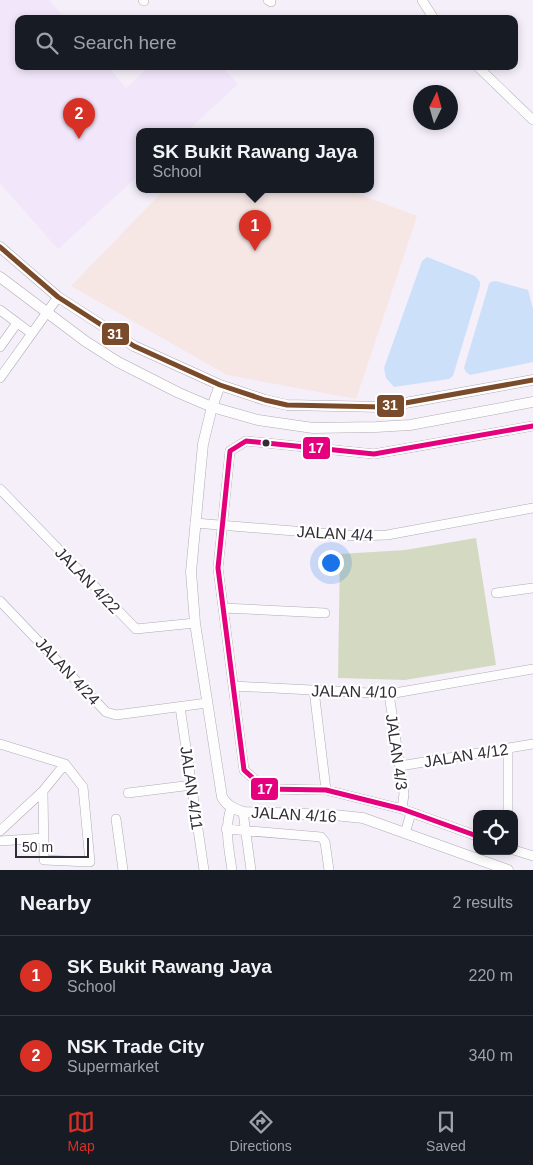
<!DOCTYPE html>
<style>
body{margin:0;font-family:Arial,sans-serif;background:#20242c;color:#f1f3f6}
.controls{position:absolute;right:15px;bottom:15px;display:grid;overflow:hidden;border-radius:10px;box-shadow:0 2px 8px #0003}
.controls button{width:45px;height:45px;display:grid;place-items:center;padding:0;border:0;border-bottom:1px solid #363941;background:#171b24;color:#f1f3f6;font:25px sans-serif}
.compass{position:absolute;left:413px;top:85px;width:45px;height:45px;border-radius:50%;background:#171b24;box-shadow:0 2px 8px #0003;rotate:5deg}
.scale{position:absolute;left:15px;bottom:12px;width:74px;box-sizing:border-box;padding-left:5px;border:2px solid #312c35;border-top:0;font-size:14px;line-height:18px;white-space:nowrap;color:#312c35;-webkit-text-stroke:4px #fff;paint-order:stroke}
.you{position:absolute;left:330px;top:562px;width:18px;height:18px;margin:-12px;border:4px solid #fff;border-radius:50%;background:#1a73e8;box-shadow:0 0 0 8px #1a73e833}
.badge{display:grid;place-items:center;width:32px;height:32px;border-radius:50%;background:#d93025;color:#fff;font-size:16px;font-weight:700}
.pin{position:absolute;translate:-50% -41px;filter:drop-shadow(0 1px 2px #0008)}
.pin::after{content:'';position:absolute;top:26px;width:18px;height:15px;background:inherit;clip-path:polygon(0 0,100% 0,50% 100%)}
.popup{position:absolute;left:136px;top:128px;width:238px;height:65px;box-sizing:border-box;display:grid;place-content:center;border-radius:10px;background:#171b24;filter:drop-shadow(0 1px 4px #0005);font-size:16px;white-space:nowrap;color:#9ea1a6}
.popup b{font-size:19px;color:#f1f3f6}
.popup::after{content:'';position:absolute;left:50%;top:100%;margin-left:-10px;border:10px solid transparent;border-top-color:#171b24}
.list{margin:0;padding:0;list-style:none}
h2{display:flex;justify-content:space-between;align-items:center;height:65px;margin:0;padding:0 20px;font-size:21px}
h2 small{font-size:16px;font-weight:400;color:#9ea1a6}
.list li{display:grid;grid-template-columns:32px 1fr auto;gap:15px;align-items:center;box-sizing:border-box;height:80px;padding:0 20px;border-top:1px solid #363941}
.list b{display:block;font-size:19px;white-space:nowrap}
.list p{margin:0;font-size:16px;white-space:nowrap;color:#9ea1a6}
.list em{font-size:16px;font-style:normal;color:#9ea1a6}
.icon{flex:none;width:28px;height:28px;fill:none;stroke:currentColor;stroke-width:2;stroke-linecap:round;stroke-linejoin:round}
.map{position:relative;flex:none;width:533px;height:870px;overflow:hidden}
.search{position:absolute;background:#171b24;box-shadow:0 2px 8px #0003;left:15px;right:15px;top:15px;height:55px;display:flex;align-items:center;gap:12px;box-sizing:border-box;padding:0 18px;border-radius:10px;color:#9ea1a6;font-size:19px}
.sheet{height:225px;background:#171b24}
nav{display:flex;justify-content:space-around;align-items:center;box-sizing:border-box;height:70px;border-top:1px solid #363941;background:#171b24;font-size:14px;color:#9ea1a6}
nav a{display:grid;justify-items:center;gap:2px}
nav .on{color:#d93025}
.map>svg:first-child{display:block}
.built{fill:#f2e6fb}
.education{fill:#f6e7e5}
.green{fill:#d4dac1}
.water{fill:#cce0f9}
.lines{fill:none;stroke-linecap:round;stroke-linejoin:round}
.minor-casing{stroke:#b0abb4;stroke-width:10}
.tertiary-casing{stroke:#b0abb4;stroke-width:11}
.minor{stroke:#fefdfe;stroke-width:9}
.tertiary{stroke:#fefdfe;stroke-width:10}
.bus-1-casing{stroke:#fff;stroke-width:9}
.bus-2-casing{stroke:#fff;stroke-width:9}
.bus-1{stroke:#7a4b2a;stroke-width:5}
.bus-2{stroke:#e5007d;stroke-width:5}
.bus-dot{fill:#312c35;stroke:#fff;stroke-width:2}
.labels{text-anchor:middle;stroke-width:4.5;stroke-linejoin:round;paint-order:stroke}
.street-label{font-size:16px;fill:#312c35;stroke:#fff}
.line-badge{stroke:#fff;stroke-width:2}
.badge-label{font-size:14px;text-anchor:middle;font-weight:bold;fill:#fff}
</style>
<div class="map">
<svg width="533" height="870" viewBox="0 0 533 870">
<rect width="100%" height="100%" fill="#f5effa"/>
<path class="built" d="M0 0H49L65 19H19V66H107L126 88 150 66H221L238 84 186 132H140V174L58 249 0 183Z"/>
<path class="education" d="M164 190H348L417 216 356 399 227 375 71 286Z"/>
<path class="green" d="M476 538 496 665 405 680 338 678 340 554 405 550Z"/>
<path class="water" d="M427 257 475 276 480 282V286L453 376 449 379 394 387 386 378 384 368 422 261Z
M496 281 528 290 533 309V362L470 375 466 372 464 368 489 284 491 282Z"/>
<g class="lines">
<defs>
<path id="minor" d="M143 0 144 1
M268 0 271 2
M422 0 434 19
M477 66 533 120
M0 310 31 333
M0 347 17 323
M0 378 58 297
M0 489 136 629 195 623
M195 523 356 536 387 535 533 508
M496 593 533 588
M0 601 106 712 116 715 207 703
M223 608 325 613
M234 686 389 694 533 669
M314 690 326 790
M389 694 404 794 402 809
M180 707 204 870
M0 744 65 764 83 787 90 862 44 860 43 791 65 764
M508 749V814
M400 766 533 744
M128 793 192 785
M231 808C224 828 229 849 232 870
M243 812 251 870
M116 819 123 870
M226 829 321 837 325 842 329 870
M0 831 43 791
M405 833 411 813
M477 836 402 809 326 790 265 789 244 770 218 568 230 451 246 441 374 454 533 426
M0 841 44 838
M514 850 533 856"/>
<path id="tertiary" d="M0 247 58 297 134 346 220 385 265 400 287 405 383 407 533 380
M0 277 85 341 118 362 179 393 212 407 258 420 313 428 376 427 410 425 533 402
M220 385 212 407 203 444 191 572 195 623 222 797C227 806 233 808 243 812L334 815 363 818 508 870"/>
</defs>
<use href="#minor" class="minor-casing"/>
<use href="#tertiary" class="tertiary-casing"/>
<use href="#minor" class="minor"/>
<use href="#tertiary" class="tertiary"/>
<defs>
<path id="bus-1" d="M0 247 58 297 134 346 220 385 265 400 287 405 383 407 533 380"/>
<path id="bus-2" d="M477 836 402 809 326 790 265 789 244 770 218 568 230 451 246 441 374 454 533 426"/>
</defs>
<use href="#bus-1" class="bus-1-casing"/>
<use href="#bus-2" class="bus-2-casing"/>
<use href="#bus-1" class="bus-1"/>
<use href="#bus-2" class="bus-2"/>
</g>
<circle class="bus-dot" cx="266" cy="443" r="4.5"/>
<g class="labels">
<g class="street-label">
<text transform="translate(335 533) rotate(3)" y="6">JALAN 4/4</text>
<text transform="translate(88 580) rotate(46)" y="6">JALAN 4/22</text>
<text transform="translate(68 671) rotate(47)" y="6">JALAN 4/24</text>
<text transform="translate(354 691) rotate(1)" y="6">JALAN 4/10</text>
<text transform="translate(397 752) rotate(82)" y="6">JALAN 4/3</text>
<text transform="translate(466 755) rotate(-9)" y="6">JALAN 4/12</text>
<text transform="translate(192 788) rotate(82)" y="6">JALAN 4/11</text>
<text transform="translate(294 814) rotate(3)" y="6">JALAN 4/16</text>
</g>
</g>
<g class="line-badge">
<rect x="101" y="322" width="29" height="24" rx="5" fill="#7a4b2a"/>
<rect x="376" y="394" width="29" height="24" rx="5" fill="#7a4b2a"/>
<rect x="302" y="436" width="29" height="24" rx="5" fill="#e5007d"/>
<rect x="250" y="777" width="29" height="24" rx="5" fill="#e5007d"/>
</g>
<g class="badge-label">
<text x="115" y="339">31</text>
<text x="390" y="410">31</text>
<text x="316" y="453">17</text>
<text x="265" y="794">17</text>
</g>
</svg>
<div class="controls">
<button><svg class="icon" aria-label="locate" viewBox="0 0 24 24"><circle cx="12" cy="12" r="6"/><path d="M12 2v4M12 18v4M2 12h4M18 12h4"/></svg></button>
</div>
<svg class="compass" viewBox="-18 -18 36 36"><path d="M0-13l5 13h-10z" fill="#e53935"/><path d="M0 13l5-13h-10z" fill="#9ea1a6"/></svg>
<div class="scale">50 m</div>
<div class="you"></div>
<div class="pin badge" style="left:255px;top:251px">1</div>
<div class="popup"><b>SK Bukit Rawang Jaya</b>School</div>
<div class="pin badge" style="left:79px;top:139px">2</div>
<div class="search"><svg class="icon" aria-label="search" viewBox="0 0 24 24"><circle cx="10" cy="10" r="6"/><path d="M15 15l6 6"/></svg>Search here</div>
</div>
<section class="sheet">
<h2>Nearby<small>2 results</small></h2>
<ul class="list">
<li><span class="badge">1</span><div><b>SK Bukit Rawang Jaya</b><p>School</p></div><em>220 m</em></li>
<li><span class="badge">2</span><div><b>NSK Trade City</b><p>Supermarket</p></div><em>340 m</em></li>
</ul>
</section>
<nav>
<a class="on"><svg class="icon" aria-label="map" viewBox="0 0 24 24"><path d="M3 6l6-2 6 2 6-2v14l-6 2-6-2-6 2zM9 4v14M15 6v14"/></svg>Map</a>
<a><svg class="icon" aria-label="directions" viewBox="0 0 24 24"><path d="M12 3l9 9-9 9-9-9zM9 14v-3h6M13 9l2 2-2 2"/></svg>Directions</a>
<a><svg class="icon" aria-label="saved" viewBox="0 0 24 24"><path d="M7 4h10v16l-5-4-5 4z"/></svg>Saved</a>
</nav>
